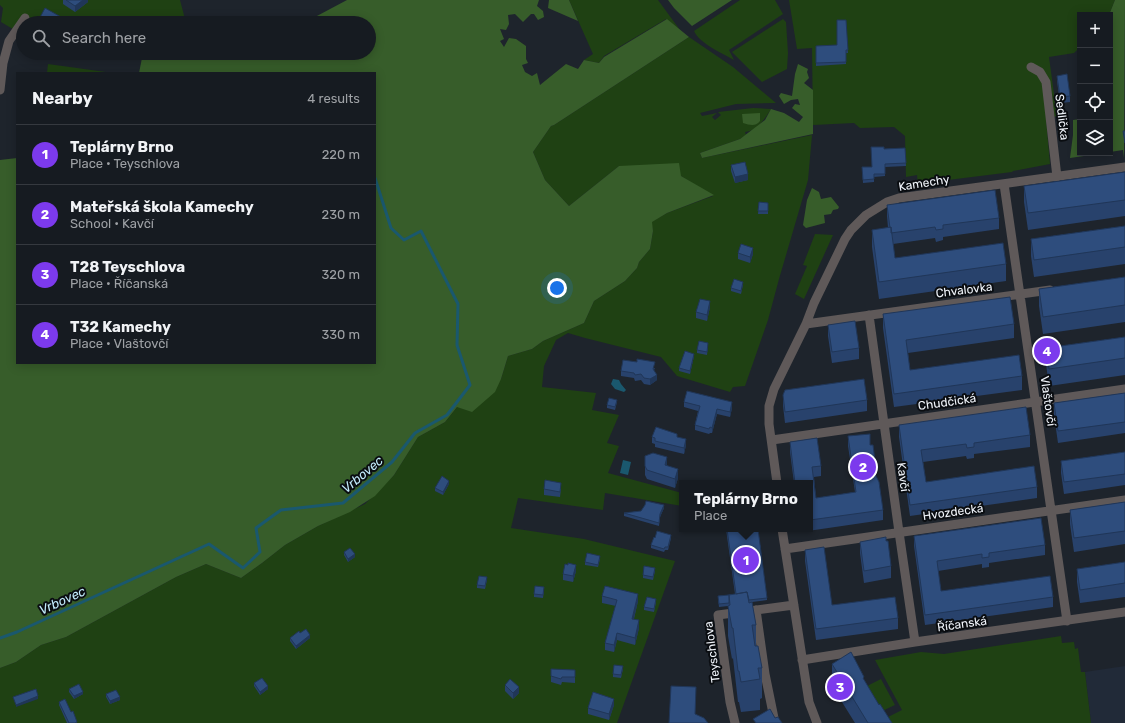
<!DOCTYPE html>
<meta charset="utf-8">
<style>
body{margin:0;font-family:Rubik,sans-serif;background:#1f242a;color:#f1f3f6}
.controls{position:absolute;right:12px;top:12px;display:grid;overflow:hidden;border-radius:0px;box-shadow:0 2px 10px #0003}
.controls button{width:36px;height:36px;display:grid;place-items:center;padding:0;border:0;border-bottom:1px solid #35393f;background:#161b21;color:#f1f3f6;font:20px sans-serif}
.you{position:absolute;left:557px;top:288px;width:14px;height:14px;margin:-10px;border:3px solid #fff;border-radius:50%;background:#1a73e8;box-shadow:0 0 0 6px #1a73e833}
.badge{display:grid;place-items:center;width:26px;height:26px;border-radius:50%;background:#7c3aed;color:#fff;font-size:13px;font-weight:700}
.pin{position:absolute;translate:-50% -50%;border:2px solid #fff;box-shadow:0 1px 4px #0006}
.popup{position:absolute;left:679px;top:480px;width:134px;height:52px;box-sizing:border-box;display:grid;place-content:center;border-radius:0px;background:#161b21;filter:drop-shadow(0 1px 3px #0005);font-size:13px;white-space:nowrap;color:#9ea1a5}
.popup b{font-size:15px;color:#f1f3f6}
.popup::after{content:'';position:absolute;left:50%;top:100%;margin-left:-8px;border:8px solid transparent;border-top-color:#161b21}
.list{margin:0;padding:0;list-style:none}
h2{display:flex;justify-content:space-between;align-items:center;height:52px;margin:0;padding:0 16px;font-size:17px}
h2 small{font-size:13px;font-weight:400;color:#9ea1a5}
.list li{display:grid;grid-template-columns:26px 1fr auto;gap:12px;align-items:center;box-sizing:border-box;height:60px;padding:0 16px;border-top:1px solid #35393f}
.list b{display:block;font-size:15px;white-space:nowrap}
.list p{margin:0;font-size:13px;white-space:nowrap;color:#9ea1a5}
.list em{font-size:13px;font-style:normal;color:#9ea1a5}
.icon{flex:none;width:22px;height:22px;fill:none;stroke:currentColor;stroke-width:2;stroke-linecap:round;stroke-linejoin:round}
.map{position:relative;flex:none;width:1125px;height:723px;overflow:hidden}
.search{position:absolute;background:#161b21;box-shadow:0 2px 10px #0003;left:16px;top:16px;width:360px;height:44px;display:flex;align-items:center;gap:10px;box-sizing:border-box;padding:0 14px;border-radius:22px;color:#9ea1a5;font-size:15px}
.panel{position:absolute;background:#161b21;box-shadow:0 2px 10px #0003;left:16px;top:72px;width:360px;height:292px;border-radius:0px}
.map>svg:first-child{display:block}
.built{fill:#212a38}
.green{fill:#1f4113}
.forest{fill:#375d2a}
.water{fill:#1a586e}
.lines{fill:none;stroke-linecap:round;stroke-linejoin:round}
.stream{stroke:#1a586e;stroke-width:3}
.street{stroke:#5f5959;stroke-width:9}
.wall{fill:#28426c}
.shaded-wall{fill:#203658}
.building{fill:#2e4d7d;stroke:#203658}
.labels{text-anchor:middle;stroke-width:4;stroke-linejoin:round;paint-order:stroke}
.street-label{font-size:12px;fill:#f0f4fa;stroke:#0a0d11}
.water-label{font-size:13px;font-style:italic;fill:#c2eafb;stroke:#0a0d11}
</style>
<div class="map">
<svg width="1125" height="723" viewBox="0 0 1125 723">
<rect width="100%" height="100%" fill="#1e242c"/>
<path class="built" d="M1125 666V723H1091L1085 672Z"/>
<path class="green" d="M0 0H180L186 23H23V35L1 22 3 8 0 5Z
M569 0H658L680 30 666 19 604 56 599 63 584 60 593 54Z
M740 0H775L783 14 729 50 734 60C722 53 700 44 694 31Z
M789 0H1115L1109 15H1080V47L1074 53 1049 57 1057 116 1046 119 1050 164 1013 171 1012 172 932 182 918 185 917 175 906 177 905 136 894 127 860 128 854 123 813 125 812 48 797 49Z
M783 19 786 22 788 53 787 69 762 82 732 52Z
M689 37 733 67 776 103 736 104 700 113 702 116 717 113 712 117 715 120 721 115 718 112 753 108 771 109C765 119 757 131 745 132L746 135 740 139 700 153 702 158 812 135 808 180 779 279 768 320 745 386 733 387 730 392 677 376 661 357 585 338 568 333 556 340 544 366 542 387 596 393 592 410 619 415 607 443 619 446 608 473 682 493V506L605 493 603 510 518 498 511 528 584 539 675 561 617 723H0V668L16 662 41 645 66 637 176 577 206 564 241 578 262 563 285 545 318 526 365 504 394 475 418 437 445 422 457 407 501 379 508 356 532 349 543 341 584 323 594 301 625 281 637 268 639 262 650 249 653 231 651 222 667 213 713 196 681 176 619 166 569 206 545 180 533 152 551 126 554 125Z
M49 53H91L75 59Z
M48 64 113 73H47Z
M815 234 833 235 804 299 795 294 807 266 803 265Z
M1061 636 1062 643 1074 642 1075 649 1078 648 1081 672H1085L1091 723H890L886 718 902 710 875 660 921 652 944 654Z
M881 679 895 705 880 712 865 687Z"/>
<path class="forest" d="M347 0H539L537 6 543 11 544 17 538 20 534 14H531L523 22 515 14 508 15 509 24 506 30 500 29 504 39 500 41 504 47 509 38 516 39 526 46V59L528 63 522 65 525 72 532 76 537 73 540 85 566 64 578 69 584 60 599 63 604 57 667 19 689 37 554 125 551 126 533 152 545 180 569 206 619 166 679 163 681 176 714 195 667 213 652 222 653 231 650 249 639 262 637 268 625 281 594 301 584 323 543 341 532 349 508 356 501 379 495 392 472 412 457 407 445 422 418 437 394 475 375 496 350 512 318 526 285 545 262 563 241 578 206 564 176 577 66 637 41 645 16 662 0 668V160L17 158V363H375V73H139L143 53H369V23H317L315 17Z
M549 0H569L578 21 548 8Z
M668 0H732L692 26 674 8Z
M1115 0H1125L1124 158 1123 150 1110 152 1109 15Z
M798 64 808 69 807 72 809 78 804 83 813 90V134L702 158 700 153 740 139 765 120 771 109 784 113 799 122 803 117 792 108 795 104 800 105 798 99 791 100 784 104 779 96 781 93 792 96 795 74Z
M760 113V121C755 127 750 125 743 123L742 114Z
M1080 119V153H1105L1070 158 1073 135V120Z
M812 188 819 192 821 199 831 197 839 207 838 209 833 210 831 214 824 215 825 223 806 228 803 225 807 200Z"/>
<path class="water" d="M613 379 619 380 621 384 626 390 624 392 615 389 611 384Z
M623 460 631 462 628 475 620 473Z"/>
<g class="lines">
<path class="stream" d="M0 638 17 632 209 544 243 568 260 552 256 528 281 510 343 503 392 462 415 433 447 415 470 385 457 345 458 304 421 231 404 240 391 228 375 178"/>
<path class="street" d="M1031 67 1040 72 1046 82 1057 177
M0 90 3 63 9 41 25 18
M1004 184 1067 621
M869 315 899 532 915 642
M806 324 1050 290
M772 440 1125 389
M777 483 769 424V406L774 389 806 324 814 303 845 239 851 230 866 215 887 202 899 198 1125 167
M782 529 809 702 817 723
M785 549 1125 500
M756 610 765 674 775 723
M802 660 915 642 1125 612
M735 723 730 702 718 615 794 605"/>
</g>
<path class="wall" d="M63 0H88V2L75 12 63 4Z
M846 20 848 53H846V64L816 66V46L837 45Z
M1057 76 1070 96V102L1060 103 1057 81Z
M905 148 906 166 885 167V176L874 177V182L863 183 862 167H872L884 149Z
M731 165 748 180 735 183 731 171Z
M1125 172V216L1028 230 1024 202V186Z
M759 202 768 203V214H758Z
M887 205 999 218V229L943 237V240L936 242 935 238 893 244 895 258 1006 264V281L879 299 872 247V230L888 228 887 216Z
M1125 226V264L1034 277 1031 256V239Z
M738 253 753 254 750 263 738 259Z
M1125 277V322L1043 334 1039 306V289Z
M743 285 741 294 731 291V288Z
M710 307 707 321 696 318V312Z
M883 314 1014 324V338L908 353 910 370 1022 376V390L894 407 883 328Z
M828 325 859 348V359L832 363 828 336Z
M1125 337V375L1049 386 1046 364V348Z
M708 346 707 355 697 353V350Z
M694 356 690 374 679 371V368Z
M655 368 654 370 657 380 650 385 644 384 641 380 635 381 634 378 621 376V371Z
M1125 393V433L1058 443 1054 415V403Z
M783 395 867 400V411L785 423 783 406Z
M617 402 615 410 607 408V405Z
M684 402 732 408 730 417 717 414 712 433H710L709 434 695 430V425L698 411 684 407Z
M899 425 1030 435V447L974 454V458L967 459 966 456 923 462 926 482 1037 487V498L910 516 899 437Z
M848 436 870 445 883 510V520L801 532 800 529H810V483H794L790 452V442L821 466V476L814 477 816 498 855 492 848 446Z
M652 437H677L686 445 684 454 655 447V444L652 443Z
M1125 452V485L1064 494 1061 473V461Z
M645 466H667L678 478 675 488 647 479 645 475Z
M449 484 443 495 435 491V488Z
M544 489H561L560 497 544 495Z
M1125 502V544L1074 552 1070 524V510Z
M664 508 660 517 659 526 624 516V513Z
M726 529H758L767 598V600L752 602 756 625V646L762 668V698L760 699V710L741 712 739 702H738L733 658 732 659 728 636V606L719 607 718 599V596L735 594Z
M914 536 1045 545V555L989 563V567L982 568V564L938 571 941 591 1053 597V607L925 625 914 546Z
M655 538H671L668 550H665L664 552 651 548V545Z
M860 542 891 566V578L864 583 860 553Z
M805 550 832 605 898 618V629L816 640 805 561Z
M344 552 355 557 348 562 344 555Z
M600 559 598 567 585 565V562Z
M1125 562V597L1080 603 1077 582V569Z
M576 571 573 582 563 580V574Z
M655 571 653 580 643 578V575Z
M487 580 485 589 477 588V585Z
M544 590 543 598 534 597V594Z
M602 596 638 601 634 619 639 628 635 645 617 640 614 652 605 650V643L616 606 602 603Z
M656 602 654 612 644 610V607Z
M300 633 310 638 296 649 290 641V638Z
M832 664 864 680 879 705 892 723H855L832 686Z
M623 669 621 678 613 677V674Z
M575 670V683L562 682 561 685 551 682V676Z
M254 683 268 689 260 695 254 686Z
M505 685 519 693 513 699 505 691Z
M69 689 83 694 74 699 69 692Z
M106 694 120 700 110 704 106 697Z
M59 702 77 723H67L59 705Z
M614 705 609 720 588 714V708Z"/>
<path class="shaded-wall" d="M83 0H88V2L75 12V6Z
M61 17V20L59 23H57Z
M748 174V180L735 183V177Z
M753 248V254L750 263V257Z
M710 301V307L707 321V315Z
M694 354V356L690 374V371Z
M657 375V380L650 385V379Z
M732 402V408L730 417V412Z
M717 409V414L712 433V428Z
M686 439V445L684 454V448Z
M667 457V466L665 465Z
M678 469V478L675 488V479Z
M876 469V479L873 470Z
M449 481V484L443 495V492Z
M664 505V508L660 517 659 526 660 514Z
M671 535V538L668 550V547Z
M355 554V557L348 562V559Z
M576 565V571L573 582V576Z
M638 594V601L632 626V619Z
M639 620V628L635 645V638Z
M617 633V640L614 652V645Z
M310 635V638L296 649V646Z
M268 686V689L260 695V692Z
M519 687V693L513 699V693Z
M83 692V694L74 699V696Z
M38 696V699L16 707V705Z
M120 697V700L110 704V701Z
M614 699V705L609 720V714Z"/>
<path class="building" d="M66 0H83L75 6Z
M45 8 61 17 57 23H37Z
M837 20H846L848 50H846V62L816 63V46L837 45Z
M1067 74 1070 96 1060 97 1057 76Z
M1123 131H1125V143Z
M871 147H884V149L905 148 906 163 885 164V174H874V179L863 180 862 167H872Z
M745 162 748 174 735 177 731 165Z
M1125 172V200L1028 213 1024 186Z
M995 190 999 218 943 225V229L936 230 935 227 891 233V227L890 228 887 205Z
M759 202 768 203V211H758Z
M1125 226V247L1034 260 1031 239Z
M891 227 895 258 1003 243 1006 264 879 282 872 230Z
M741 244 753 248 750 257 738 253Z
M1125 277V305L1043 317 1039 289Z
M734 279 743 282 741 291 731 288Z
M1010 297 1014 324 906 340 910 370 1019 355 1022 376 894 394 883 314Z
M700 299 710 301 707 315 696 312Z
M855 321 859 348 832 352 828 325Z
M1125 337V358L1049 369 1046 348Z
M699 341 708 343 707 352 697 350Z
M685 351 694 354 690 371 679 368Z
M637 359 655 362 653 369 657 375 650 379 644 378 641 374 635 375 634 373 621 371 623 360 637 362Z
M864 379 867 400 785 412 783 395 785 390Z
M687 391 732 402 730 412 717 409 712 428 710 427 709 429 695 425 700 406 684 402Z
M1125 393V422L1058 431 1054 403Z
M609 398 617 400 615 407 607 405Z
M1026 407 1030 435 974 443V447L967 448 966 444 921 450 926 482 1034 466 1037 487 910 505 899 425Z
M656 427 677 434V437L686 439 684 448 655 441V438L652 437Z
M870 434V445H873L876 469 873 470 879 482 883 510 810 520V483H795L790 442 817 438 821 466 812 467 816 498 856 492 848 436Z
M1125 452V474L1064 482 1061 461Z
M653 453 667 457 665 465 678 469 675 479 647 470 645 466V456Z
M442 476 449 481 443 492 435 488Z
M545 480 561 483 560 492 544 489Z
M646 501 664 505 660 514 659 523 624 513 641 511 645 505Z
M1125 502V531L1074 538 1070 510Z
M1041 518 1045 545 989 553V557L982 558V554L937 561 941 591 1050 576 1053 597 925 615 914 536Z
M727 529H758L767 598 749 600 747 592 736 594Z
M657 531 671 535 668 547H665L664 549 651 545 654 537 655 538Z
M886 537V541H888L891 566 864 571 860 542Z
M824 547 832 605 895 597 898 618 816 629 805 550Z
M350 548 355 554 348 559 344 552Z
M587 553 600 556 598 565 585 562Z
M1125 562V583L1080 590 1077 569Z
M568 563 576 565 573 576 563 574 565 564 568 565Z
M644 566 655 568 653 577 643 575Z
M479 576 487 577 485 586 477 585Z
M535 586 544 587 543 595 534 594Z
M605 586 638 594 632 619 639 620 635 638 617 633 614 645 605 643 617 600 602 596Z
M747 592 749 603 752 602 756 625H752L755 646H758L762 668H758L760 679 741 682 739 671H738L733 628H732L728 606 730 605 729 595Z
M729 595V603L719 604 718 596Z
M647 597 656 599 654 609 644 607Z
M306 629 310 635 296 646 290 638 299 631 300 633Z
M851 652 864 677 863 678 879 705 880 704 892 723H868L832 664Z
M614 665 623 666 621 675 613 674Z
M551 669 575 670V677H562L561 679 551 676Z
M262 678 268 686 260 692 254 683Z
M510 679 519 687 513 693 505 685Z
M79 684 83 692 74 696 69 689Z
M671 686 696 687 695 714 704 718 708 723H669Z
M36 689 38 696 16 705 13 697Z
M116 690 120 697 110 701 106 694Z
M593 692 614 699 609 714 588 708Z
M65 699 71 712 73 711 77 722 75 723H69L59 702Z
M770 709 775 718 778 717 782 723H756L753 719Z"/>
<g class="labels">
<g class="street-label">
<text transform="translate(1062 117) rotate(83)" y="4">Sedlička</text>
<text transform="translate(924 183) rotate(-9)" y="4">Kamechy</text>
<text transform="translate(964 290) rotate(-7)" y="4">Chvalovka</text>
<text transform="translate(1048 401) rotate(82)" y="4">Vlaštovčí</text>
<text transform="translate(947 402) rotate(-8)" y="4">Chudčická</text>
<text transform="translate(903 477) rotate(82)" y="4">Kavčí</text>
<text transform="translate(953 512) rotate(-8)" y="4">Hvozdecká</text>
<text transform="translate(962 624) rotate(-8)" y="4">Říčanská</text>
<text transform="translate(712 652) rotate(-97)" y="4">Teyschlova</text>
</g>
<g class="water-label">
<text transform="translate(362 474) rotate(-40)" y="5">Vrbovec</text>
<text transform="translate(62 600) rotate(-25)" y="5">Vrbovec</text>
</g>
</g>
</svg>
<div class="controls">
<button>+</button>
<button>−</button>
<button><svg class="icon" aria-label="locate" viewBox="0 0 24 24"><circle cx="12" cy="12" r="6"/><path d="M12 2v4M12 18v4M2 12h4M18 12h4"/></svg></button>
<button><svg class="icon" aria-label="layers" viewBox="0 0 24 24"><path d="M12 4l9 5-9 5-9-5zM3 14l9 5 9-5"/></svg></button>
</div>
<div class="you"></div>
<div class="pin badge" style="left:746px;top:560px">1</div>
<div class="popup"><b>Teplárny Brno</b>Place</div>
<div class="pin badge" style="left:863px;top:467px">2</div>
<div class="pin badge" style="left:840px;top:687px">3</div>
<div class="pin badge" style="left:1047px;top:351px">4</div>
<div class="search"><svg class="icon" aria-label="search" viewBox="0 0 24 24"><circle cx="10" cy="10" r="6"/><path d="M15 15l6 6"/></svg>Search here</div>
<section class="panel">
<h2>Nearby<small>4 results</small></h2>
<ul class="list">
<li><span class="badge">1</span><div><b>Teplárny Brno</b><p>Place · Teyschlova</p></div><em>220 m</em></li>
<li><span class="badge">2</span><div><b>Mateřská škola Kamechy</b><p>School · Kavčí</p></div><em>230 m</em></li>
<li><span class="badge">3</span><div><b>T28 Teyschlova</b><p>Place · Říčanská</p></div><em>320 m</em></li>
<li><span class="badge">4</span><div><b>T32 Kamechy</b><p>Place · Vlaštovčí</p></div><em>330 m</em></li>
</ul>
</section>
</div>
